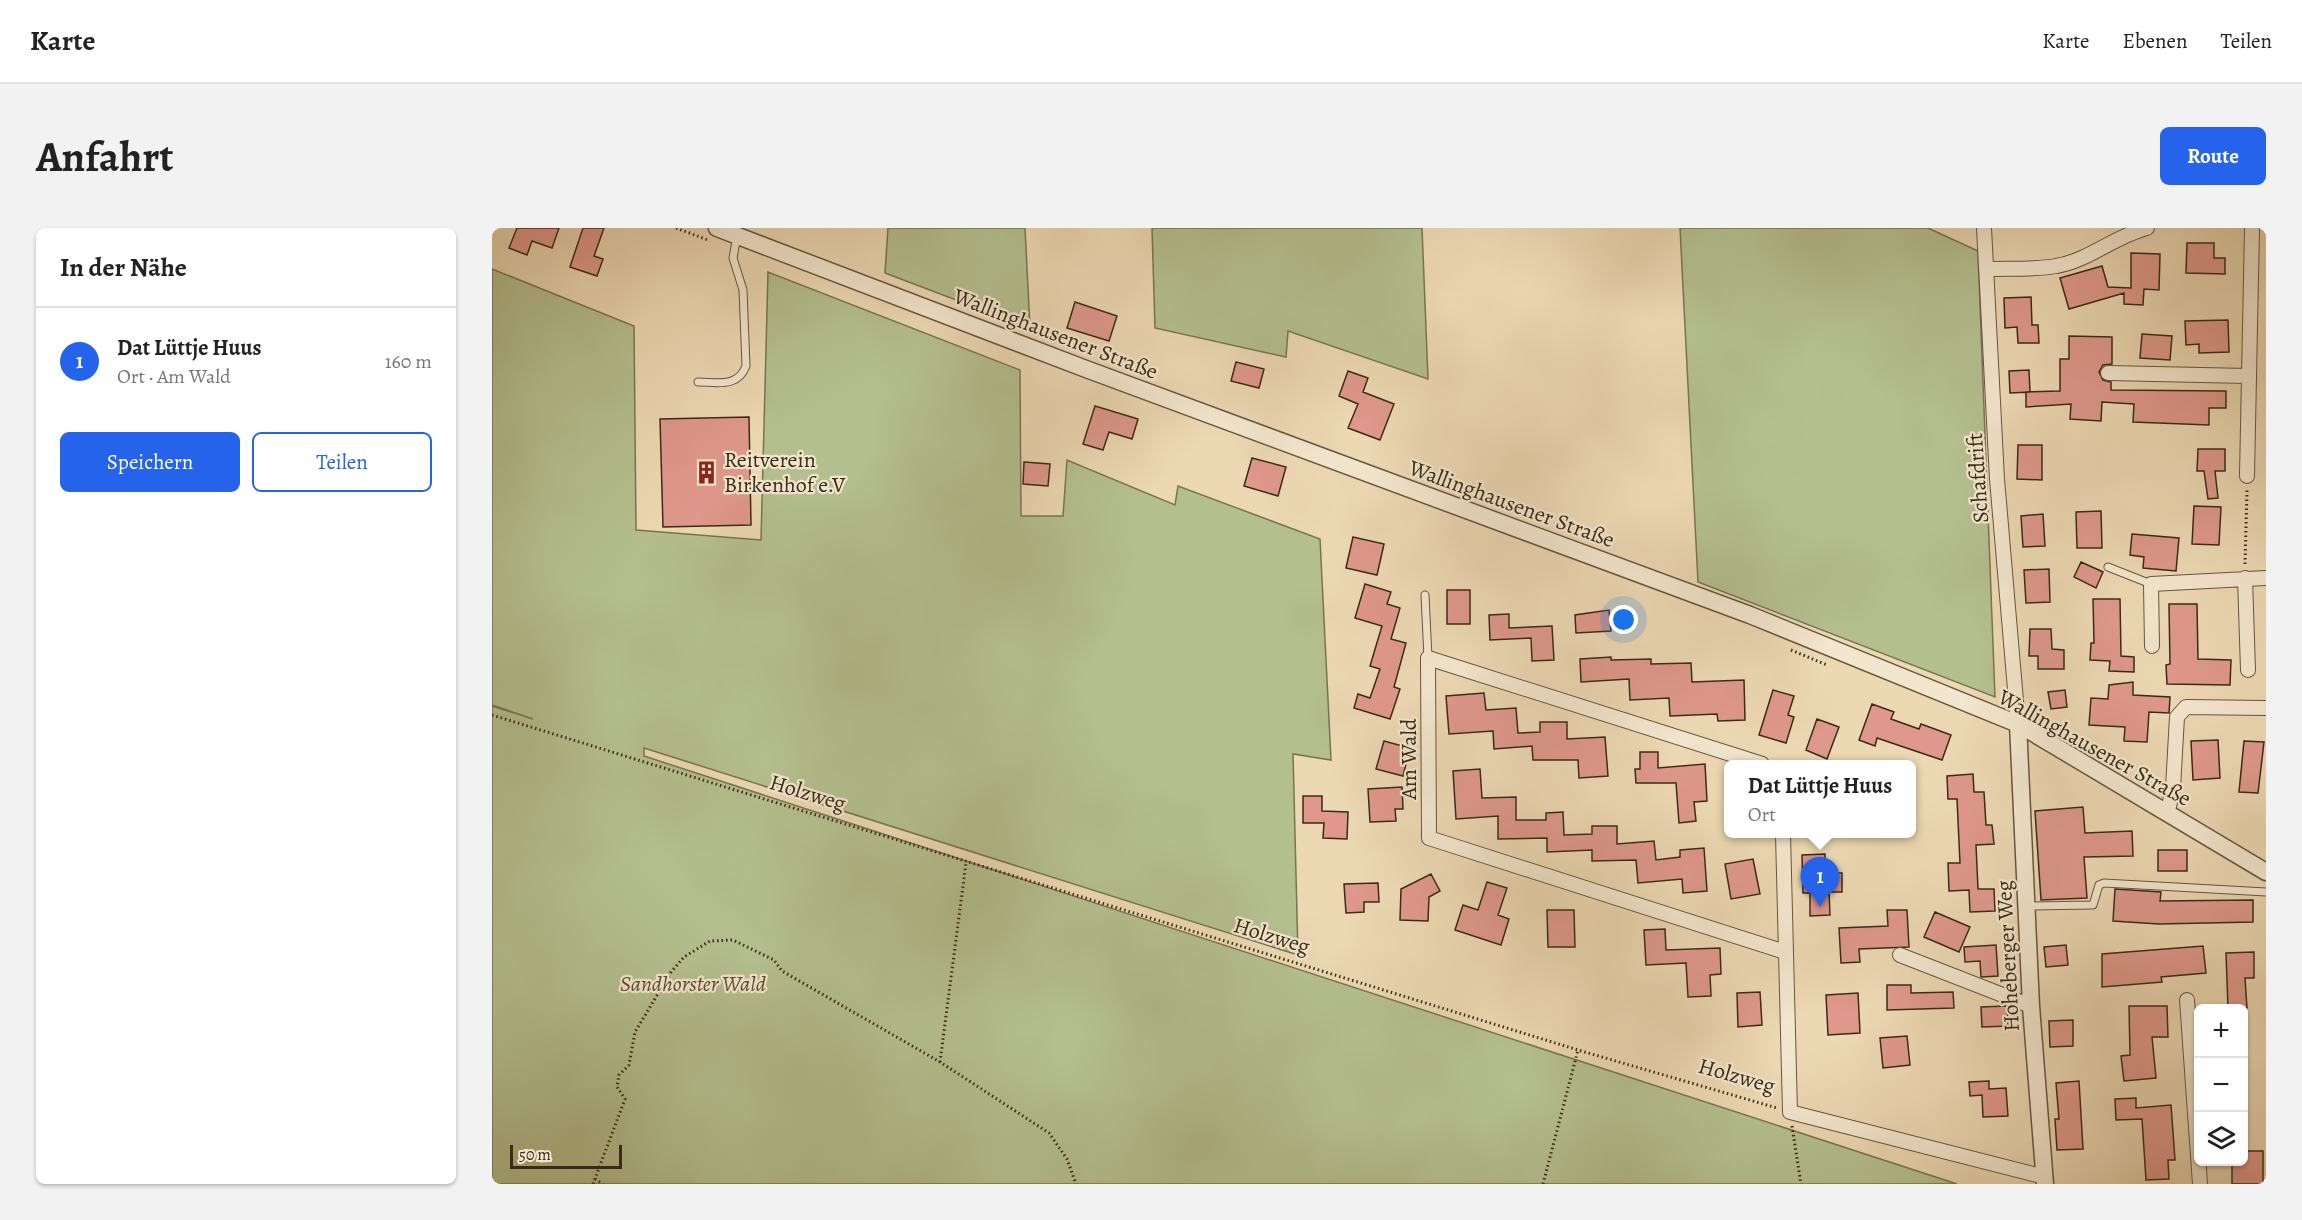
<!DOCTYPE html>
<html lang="de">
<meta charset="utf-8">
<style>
body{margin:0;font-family:Alegreya,serif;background:#f2f2f2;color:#222}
.controls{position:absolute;right:18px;bottom:18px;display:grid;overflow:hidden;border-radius:9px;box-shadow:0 2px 4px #0004}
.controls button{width:54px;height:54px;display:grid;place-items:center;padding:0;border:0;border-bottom:2px solid #e0e0e0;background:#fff;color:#222;font:30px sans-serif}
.scale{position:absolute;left:18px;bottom:15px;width:112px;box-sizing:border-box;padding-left:6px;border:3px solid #3a2a17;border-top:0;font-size:16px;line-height:21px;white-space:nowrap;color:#3a2a17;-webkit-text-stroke:4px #f3e6ce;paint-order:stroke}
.you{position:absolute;left:1132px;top:392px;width:21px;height:21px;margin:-15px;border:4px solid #fff;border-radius:50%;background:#1a73e8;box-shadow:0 0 0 9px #1a73e833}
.badge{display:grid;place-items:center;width:39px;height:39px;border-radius:50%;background:#2563eb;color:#fff;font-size:20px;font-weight:700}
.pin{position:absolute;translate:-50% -50px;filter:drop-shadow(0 2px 3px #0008)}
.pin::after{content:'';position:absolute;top:32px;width:21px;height:18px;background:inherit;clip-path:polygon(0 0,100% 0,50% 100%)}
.popup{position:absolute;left:1232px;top:532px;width:192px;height:78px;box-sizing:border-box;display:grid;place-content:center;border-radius:9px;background:#fff;filter:drop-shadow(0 2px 4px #0005);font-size:20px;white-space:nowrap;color:#767676}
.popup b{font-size:22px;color:#222}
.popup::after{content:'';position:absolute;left:50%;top:100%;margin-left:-12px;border:12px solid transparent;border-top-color:#fff}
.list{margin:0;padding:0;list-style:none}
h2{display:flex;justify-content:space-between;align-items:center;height:78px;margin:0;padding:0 24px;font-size:26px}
h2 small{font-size:20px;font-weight:400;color:#767676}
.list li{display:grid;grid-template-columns:39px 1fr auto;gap:18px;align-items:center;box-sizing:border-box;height:108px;padding:0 24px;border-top:2px solid #e0e0e0}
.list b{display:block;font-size:22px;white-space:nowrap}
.list p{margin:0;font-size:20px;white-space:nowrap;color:#767676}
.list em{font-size:20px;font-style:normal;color:#767676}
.actions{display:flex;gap:12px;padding:18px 24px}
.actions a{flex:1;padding:14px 0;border:2px solid #2563eb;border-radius:9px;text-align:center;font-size:21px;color:#2563eb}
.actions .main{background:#2563eb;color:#fff}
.icon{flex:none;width:33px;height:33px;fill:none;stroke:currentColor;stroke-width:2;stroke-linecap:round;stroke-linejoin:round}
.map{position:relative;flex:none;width:1774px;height:956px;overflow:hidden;border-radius:9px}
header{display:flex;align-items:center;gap:36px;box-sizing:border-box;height:84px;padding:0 30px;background:#fff;border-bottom:2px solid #e0e0e0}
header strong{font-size:28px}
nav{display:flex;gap:33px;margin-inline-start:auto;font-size:21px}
.intro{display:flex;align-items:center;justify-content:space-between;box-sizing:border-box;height:144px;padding:0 36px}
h1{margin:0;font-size:42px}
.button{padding:15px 27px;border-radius:9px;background:#2563eb;color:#fff;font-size:21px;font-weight:700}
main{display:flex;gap:36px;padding:0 36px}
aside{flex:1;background:#fff;border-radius:9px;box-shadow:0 2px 4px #0004}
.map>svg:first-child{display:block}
.green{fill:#b4bf8f;stroke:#777453;stroke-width:1.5}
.building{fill:#df988b;stroke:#3a2a17;stroke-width:1.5}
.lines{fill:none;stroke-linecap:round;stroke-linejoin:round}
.service-casing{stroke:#66563e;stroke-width:9}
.minor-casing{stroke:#66563e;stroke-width:16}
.tertiary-casing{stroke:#66563e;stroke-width:19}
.path{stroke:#3a2a17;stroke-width:3;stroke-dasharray:1.5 3;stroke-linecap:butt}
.service{stroke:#f3e6ce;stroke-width:7}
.minor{stroke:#f3e6ce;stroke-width:14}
.tertiary{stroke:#f3e6ce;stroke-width:16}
.labels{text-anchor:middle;stroke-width:4.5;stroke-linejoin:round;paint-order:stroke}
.street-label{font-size:22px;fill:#3a2a17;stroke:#f3e6ce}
.poi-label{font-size:22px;fill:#3a2a17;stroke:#f3e6ce;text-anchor:start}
.park-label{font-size:22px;font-style:italic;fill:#584f35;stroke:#f3e6ce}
</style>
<header>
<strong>Karte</strong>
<nav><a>Karte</a><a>Ebenen</a><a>Teilen</a></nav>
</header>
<div class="intro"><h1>Anfahrt</h1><a class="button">Route</a></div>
<main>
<aside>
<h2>In der Nähe<small></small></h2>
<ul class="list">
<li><span class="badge">1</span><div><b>Dat Lüttje Huus</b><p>Ort · Am Wald</p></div><em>160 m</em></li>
</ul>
<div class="actions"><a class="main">Speichern</a><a>Teilen</a></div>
</aside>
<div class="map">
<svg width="1774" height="956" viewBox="0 0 1774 956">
<rect width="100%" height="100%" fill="#ecd8b3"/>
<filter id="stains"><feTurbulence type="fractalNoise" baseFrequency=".00333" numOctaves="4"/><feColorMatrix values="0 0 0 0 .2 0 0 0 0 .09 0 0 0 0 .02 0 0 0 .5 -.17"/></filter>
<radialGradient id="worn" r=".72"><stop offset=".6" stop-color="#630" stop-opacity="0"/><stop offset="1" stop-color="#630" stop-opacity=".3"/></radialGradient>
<path class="green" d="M396 0H533L538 100 393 45Z
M660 0H930L936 151 796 103 794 129 663 100Z
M1188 0H1436L1486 23 1503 469 1206 354Z
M0 41 142 98 144 302 269 312 276 44 528 142 529 288H571L575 232 683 277 686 258 828 311 839 532 801 526 806 727 152 520V528L1465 956H0V478L41 491 0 477Z"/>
<path class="building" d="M25 0H67L60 20 40 13 35 27 17 20Z
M91 0H112L102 28 111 31 105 48 78 39Z
M1695 15H1722V30H1733V46L1694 45Z
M1639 25 1668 26 1667 62 1652 61 1651 77 1632 76V65L1577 81 1568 50 1610 38 1616 59 1639 60Z
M1539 69 1540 97H1546L1547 115H1526L1525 99 1513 100 1512 70Z
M583 74 625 88 617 113 575 100Z
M1736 92 1737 124 1707 125V116L1694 117 1693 93Z
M1650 106 1680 108 1678 132 1648 130Z
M1577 108 1620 109V136L1611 137 1607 144 1611 152 1619 154V162L1734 163V180H1717V197L1641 194 1642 176 1610 174 1609 193 1578 191 1579 176 1534 179V164L1568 163V131H1577Z
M744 134 772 141 767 160 739 153Z
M1537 142 1538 164 1518 165 1517 143Z
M856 143 876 150 871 164 902 176 888 212 856 200 866 176 847 168Z
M603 178 646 191 640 211 617 204 611 222 591 216Z
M257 189 259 297 171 299 168 191Z
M1526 217H1550V252L1525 251Z
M1706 221H1733V243H1723L1726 270 1716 271 1712 243H1705Z
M760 230 794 239 786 268 752 258Z
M532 234 558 236 556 258 531 256Z
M1702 278 1729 279 1727 317 1700 316Z
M1609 283 1610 320H1585L1584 284Z
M1551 286 1553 318 1531 319 1529 288Z
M1640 306 1687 310 1684 343 1651 340 1652 329 1638 327Z
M861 309 892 316 885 347 854 340Z
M1589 334 1611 344 1604 360 1582 349Z
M1557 341 1558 374 1534 375 1532 342Z
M873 356 899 364 895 376 908 380 899 411 914 415 902 459 908 461 898 491 862 480 866 466 878 470 888 441 878 438 890 398 863 390Z
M955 362H978V396H955Z
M1601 371H1628L1629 428 1642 429V444L1617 443 1618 433 1598 432 1599 415H1602Z
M1677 376H1705L1706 431 1739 432 1738 457 1675 456 1674 437 1678 436Z
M1117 382 1119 403 1084 405 1083 387Z
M1017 386V400L1060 398 1062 432 1040 433 1039 410 998 412 997 387Z
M1538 401H1559L1560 421 1572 422V441H1546V428H1537Z
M1119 429V432L1159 431V436L1199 435 1200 454 1252 452 1253 492 1226 493 1225 486 1178 488 1177 470 1138 472 1137 451 1089 454 1088 431Z
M1641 454V467L1678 469 1677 485 1657 484 1655 514 1632 513 1633 499 1597 497 1599 470 1616 471 1617 457Z
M1281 462 1302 468 1296 487 1302 489 1294 515 1267 507Z
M1573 462 1575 479 1559 481 1556 464Z
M992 465 994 482 1024 480 1026 505 1048 504V494H1075V511L1113 509 1116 548 1087 550 1086 532H1041L1040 518 1002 521 1001 503 957 506 954 468Z
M1380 476 1402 484 1399 491 1427 501 1429 496 1459 507 1450 532 1385 510 1383 518 1367 512Z
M1325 491 1347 499 1335 531 1314 522Z
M1726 512 1728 550 1701 552 1699 513Z
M892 513 918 520 911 548 884 541Z
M1752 513 1772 514 1766 565 1747 564Z
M1148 524H1166V540L1213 536 1215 573 1202 574 1204 593 1187 595 1184 555H1144L1143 541H1148Z
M988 541 990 570 1024 569V592H1054V585L1071 584 1072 607 1100 606V598H1125V616L1162 613 1164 632 1188 629V622L1212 620 1215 663 1191 665 1190 651 1146 655 1144 632 1100 633V622L1055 624V610L1006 611V588L964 591 961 543Z
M1481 546 1482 564H1492L1494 597H1500L1502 616 1484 617 1486 661H1502L1503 683 1478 684 1477 662 1457 663 1456 635H1468L1465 571H1456L1455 548Z
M910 559 911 581H903L904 593 878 594 876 561Z
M811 568H830V583L856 584 855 611 831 610 832 595H811Z
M1591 579 1593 605 1640 603 1641 628 1592 629 1595 670 1549 672 1543 583Z
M1666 622H1695V643H1666Z
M1333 626V645H1350V664H1337L1338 687 1318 688V665H1311L1310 627Z
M1261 631 1268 666 1239 671 1233 636Z
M939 646 948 663 937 669 936 693 908 692 909 661Z
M995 654 1015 660 1006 687 1017 691 1009 717 963 702 971 677 986 682Z
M886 655 887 674H872V684L854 685 852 656Z
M1623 661 1669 664 1668 673 1761 672V694L1667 696 1621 693Z
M1055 682H1082L1083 719H1056Z
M1395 682H1415L1417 719 1367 721 1368 734 1349 735 1347 700 1396 698Z
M1443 684 1478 699 1467 724 1432 709Z
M1173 701 1174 722 1228 720 1229 746 1218 747 1219 768 1196 769 1194 735 1154 737 1152 702Z
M1504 717 1506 748 1489 749 1488 733 1473 734 1472 719Z
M1574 717 1576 737 1554 739 1552 719Z
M1711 718 1714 745 1669 749 1670 754 1610 759V726Z
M1762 724V750H1753L1755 780H1736L1734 725Z
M1395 757H1419V765L1461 764 1462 780 1395 782Z
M1268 764 1270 797 1246 799 1245 765Z
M1366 765 1368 805 1336 807 1334 767Z
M1515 778 1516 798 1490 799 1489 779Z
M1637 778H1675L1676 809H1660L1664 850 1632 853 1629 828 1638 827Z
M1581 792V818L1558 819 1557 793Z
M1415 808 1418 837 1391 840 1388 810Z
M1497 853V861L1514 860 1516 888 1491 889 1490 867 1478 868 1477 854Z
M1587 853 1591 921 1565 922 1563 891H1567L1564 855Z
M1644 870V880L1679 877 1683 932H1676L1677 951 1654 952 1650 891 1624 892 1623 871Z
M1752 923H1771V956H1740V933H1752Z"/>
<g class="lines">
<defs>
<path id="service" d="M206 154C225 154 246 160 254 138L251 62 241 30 245 8
M1616 339 1659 356
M933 367 936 430
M1534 678 1601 677 1607 657 1612 655 1774 664"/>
<path id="minor" d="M1492 0 1505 251 1526 496
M1494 41C1516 40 1542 42 1564 38 1596 33 1623 8 1655 0
M1616 145 1756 148
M1755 248 1760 0
M1753 350 1756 442
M1660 418 1659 356 1774 350
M1270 536 936 430 937 610 1293 724
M1676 583 1681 560 1685 489 1694 479 1774 480
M1291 606 1298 884 1553 949
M1408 727 1539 778
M1695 772 1708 956"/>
<path id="tertiary" d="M225 0 594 141 1258 387 1526 496 1774 644
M1526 496 1539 778 1553 956"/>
</defs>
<use href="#service" class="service-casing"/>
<use href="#minor" class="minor-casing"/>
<use href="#tertiary" class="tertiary-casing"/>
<path class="path" d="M184 0 216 12
M1753 336 1755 262
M1299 422 1335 437
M0 487 1086 822 1285 880
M448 834 474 635
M1300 898 1309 956
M103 951 111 956
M101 956 133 871 125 859 127 847 137 837 143 804 179 744 192 729 218 713 241 712 282 732 290 743 448 834 557 905 575 931 584 956
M1051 956 1086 822"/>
<use href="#service" class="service"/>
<use href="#minor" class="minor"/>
<use href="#tertiary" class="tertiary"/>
</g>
<defs>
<symbol id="building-bare" viewBox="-9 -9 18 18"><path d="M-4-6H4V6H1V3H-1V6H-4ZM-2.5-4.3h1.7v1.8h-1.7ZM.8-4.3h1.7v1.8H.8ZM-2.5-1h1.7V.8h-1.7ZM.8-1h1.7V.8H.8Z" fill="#8f2418" stroke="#f3e6ce" stroke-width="2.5" paint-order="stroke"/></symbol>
</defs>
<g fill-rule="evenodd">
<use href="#building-bare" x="198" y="228" width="33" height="33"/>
</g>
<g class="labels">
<g class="street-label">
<text transform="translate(564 105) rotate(21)" y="8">Wallinghausener Straße</text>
<text transform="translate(1485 250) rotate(-94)" y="8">Schafdrift</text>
<text transform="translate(1020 275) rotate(20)" y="8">Wallinghausener Straße</text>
<text transform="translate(1603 519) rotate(29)" y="8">Wallinghausener Straße</text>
<text transform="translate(916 531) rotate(-90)" y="8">Am Wald</text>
<text transform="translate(316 564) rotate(17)" y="8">Holzweg</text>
<text transform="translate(780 707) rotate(17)" y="8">Holzweg</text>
<text transform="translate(1515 728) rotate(-93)" y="8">Hoheberger Weg</text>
<text transform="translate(1245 847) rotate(16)" y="8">Holzweg</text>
</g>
<g class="poi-label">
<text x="232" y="239">Reitverein<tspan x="232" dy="25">Birkenhof e.V</tspan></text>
</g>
<g class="park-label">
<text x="201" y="763">Sandhorster Wald</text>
</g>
</g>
<rect width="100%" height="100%" filter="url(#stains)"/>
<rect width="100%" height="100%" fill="url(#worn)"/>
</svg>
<div class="controls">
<button>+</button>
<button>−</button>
<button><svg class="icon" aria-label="layers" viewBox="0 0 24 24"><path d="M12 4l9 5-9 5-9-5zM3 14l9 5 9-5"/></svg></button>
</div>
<div class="scale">50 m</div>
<div class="you"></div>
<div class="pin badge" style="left:1328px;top:679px">1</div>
<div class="popup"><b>Dat Lüttje Huus</b>Ort</div>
</div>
</main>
